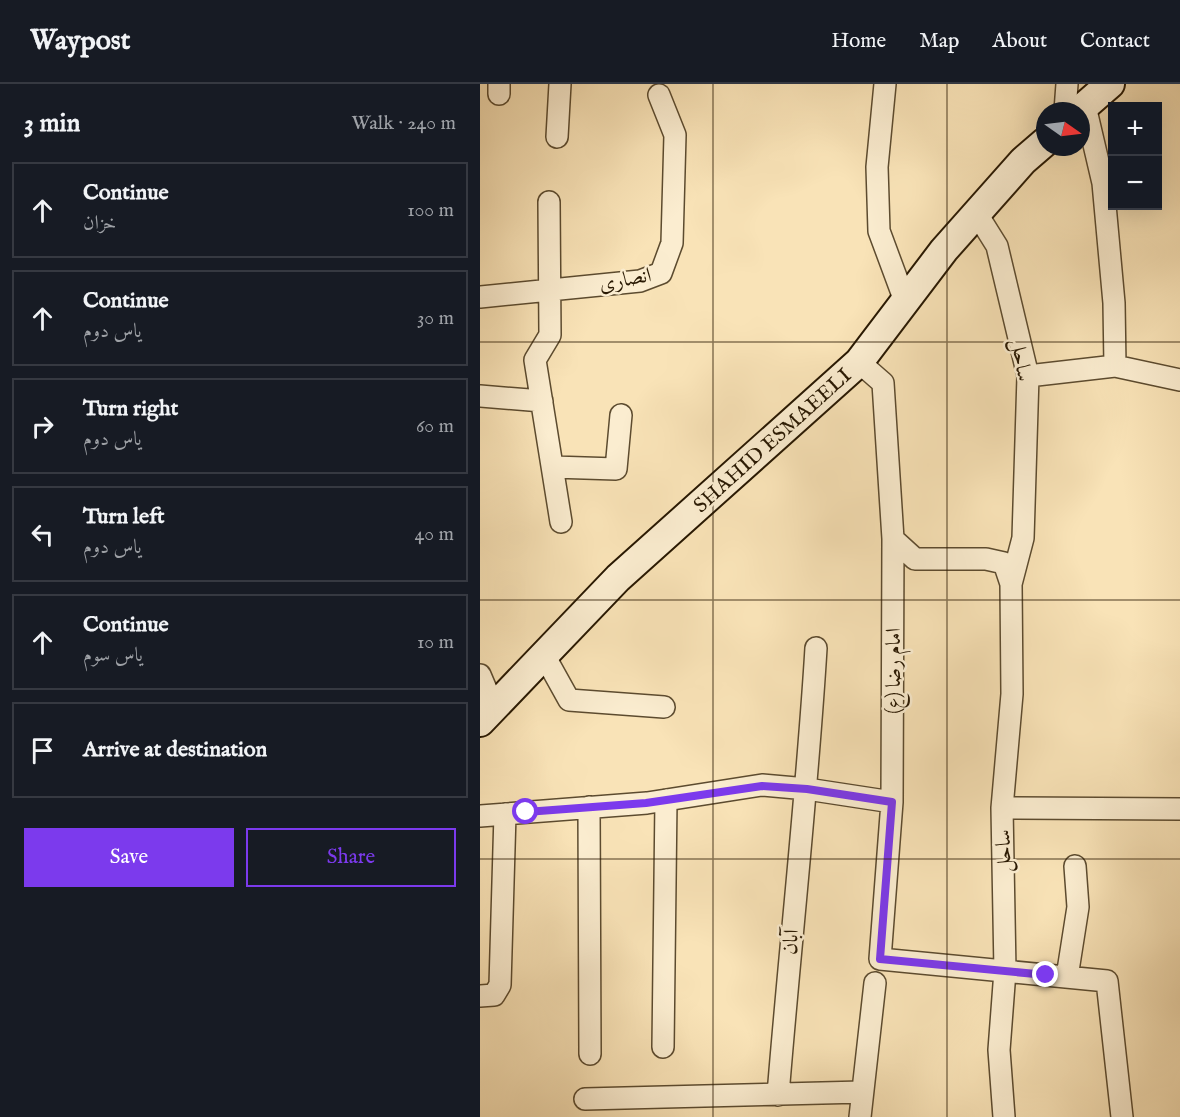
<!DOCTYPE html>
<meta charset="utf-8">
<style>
body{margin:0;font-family:"IM FELL English",Amiri,serif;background:#242831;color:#f1f3f6}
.controls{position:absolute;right:18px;top:18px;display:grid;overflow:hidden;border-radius:0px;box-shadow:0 6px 24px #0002}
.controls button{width:54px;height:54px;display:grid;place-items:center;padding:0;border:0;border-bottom:2px solid #363941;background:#171b24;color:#f1f3f6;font:30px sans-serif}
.compass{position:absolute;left:556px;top:18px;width:54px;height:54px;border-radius:50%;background:#171b24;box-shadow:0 6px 24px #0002;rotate:104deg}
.stop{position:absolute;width:18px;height:18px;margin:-14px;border:4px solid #7c3aed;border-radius:50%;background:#fff}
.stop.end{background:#7c3aed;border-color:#fff;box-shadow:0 2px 6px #0008}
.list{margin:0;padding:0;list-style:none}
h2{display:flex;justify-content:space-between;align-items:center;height:78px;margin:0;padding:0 24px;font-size:26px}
h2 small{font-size:20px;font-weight:400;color:#9ea1a6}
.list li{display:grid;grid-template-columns:39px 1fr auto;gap:18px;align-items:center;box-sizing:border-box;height:96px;margin:0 12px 12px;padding:0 12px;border:2px solid #363941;border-radius:0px}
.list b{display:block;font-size:22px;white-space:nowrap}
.list p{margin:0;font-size:20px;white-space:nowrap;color:#9ea1a6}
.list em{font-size:20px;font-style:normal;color:#9ea1a6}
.actions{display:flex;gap:12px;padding:18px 24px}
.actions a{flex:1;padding:14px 0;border:2px solid #7c3aed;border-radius:0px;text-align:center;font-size:21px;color:#7c3aed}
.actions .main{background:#7c3aed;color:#fff}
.icon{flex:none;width:33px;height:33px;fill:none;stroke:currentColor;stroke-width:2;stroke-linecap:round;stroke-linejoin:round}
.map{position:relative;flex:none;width:700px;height:1033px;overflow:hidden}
header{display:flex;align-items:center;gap:36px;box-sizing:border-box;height:84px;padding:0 30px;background:#171b24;border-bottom:2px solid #363941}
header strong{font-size:28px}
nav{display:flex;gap:33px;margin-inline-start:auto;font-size:21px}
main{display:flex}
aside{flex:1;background:#171b24}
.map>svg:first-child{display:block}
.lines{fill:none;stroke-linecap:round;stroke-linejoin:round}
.street-casing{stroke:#5c4b2f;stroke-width:24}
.secondary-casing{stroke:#281802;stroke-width:32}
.street{stroke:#fbedd0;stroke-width:21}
.secondary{stroke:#fbedd0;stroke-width:28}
.route{stroke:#7c3aed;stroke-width:8}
.grid{fill:none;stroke:#281802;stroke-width:1.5;stroke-opacity:0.55}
.labels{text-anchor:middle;stroke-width:5;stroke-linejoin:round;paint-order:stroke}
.street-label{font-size:21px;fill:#281802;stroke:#fbedd0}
</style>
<header>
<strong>Waypost</strong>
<nav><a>Home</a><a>Map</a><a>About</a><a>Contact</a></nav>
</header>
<main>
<aside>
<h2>3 min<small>Walk · 240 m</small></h2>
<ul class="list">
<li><svg class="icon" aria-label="ahead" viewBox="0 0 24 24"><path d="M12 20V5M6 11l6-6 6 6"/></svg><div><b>Continue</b><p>خزان</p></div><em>100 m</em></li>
<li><svg class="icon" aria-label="ahead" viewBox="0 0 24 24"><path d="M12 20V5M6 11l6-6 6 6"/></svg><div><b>Continue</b><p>یاس دوم</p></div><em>30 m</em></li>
<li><svg class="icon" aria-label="right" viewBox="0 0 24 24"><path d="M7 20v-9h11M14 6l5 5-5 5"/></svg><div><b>Turn right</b><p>یاس دوم</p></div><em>60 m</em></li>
<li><svg class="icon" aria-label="left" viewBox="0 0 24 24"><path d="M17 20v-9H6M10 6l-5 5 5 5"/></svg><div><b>Turn left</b><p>یاس دوم</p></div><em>40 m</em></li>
<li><svg class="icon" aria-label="ahead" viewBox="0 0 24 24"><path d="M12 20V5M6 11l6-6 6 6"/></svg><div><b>Continue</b><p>یاس سوم</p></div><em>10 m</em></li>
<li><svg class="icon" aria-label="arrive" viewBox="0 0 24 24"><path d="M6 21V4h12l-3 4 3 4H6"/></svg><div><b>Arrive at destination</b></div></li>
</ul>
<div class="actions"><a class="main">Save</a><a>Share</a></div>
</aside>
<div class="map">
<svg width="700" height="1033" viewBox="0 0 700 1033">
<rect width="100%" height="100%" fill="#f9e3b7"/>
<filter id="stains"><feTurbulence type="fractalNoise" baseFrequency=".00333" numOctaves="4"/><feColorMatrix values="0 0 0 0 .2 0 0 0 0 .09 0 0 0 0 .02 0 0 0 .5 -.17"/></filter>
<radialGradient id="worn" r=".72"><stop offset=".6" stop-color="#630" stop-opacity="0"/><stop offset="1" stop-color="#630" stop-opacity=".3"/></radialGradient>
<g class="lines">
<defs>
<path id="street" d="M19 0V10
M405 0 397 83 399 147 425 217
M605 22 623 99 634 219 635 282
M585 27 587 0
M77 53 80 0
M69 118 70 251 55 276 81 438
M497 130 517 162 548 292 543 454 531 500
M0 213 160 197 181 189 192 159 195 51 179 11
M379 278 403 299 413 455 435 475H506L524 479 531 500 532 610 522 724 525 887 519 966 524 1033
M548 292 635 282 700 296
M0 312 62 317
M73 383 136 385 141 331
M64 571 89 616 184 623
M0 591 14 624
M412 718 413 455
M109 723 110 970
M522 724 700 725
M0 732 167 719 282 701 327 705 412 718 400 875 627 897 642 1033
M587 893 598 823 595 782
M0 912 14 911 20 901 25 730
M183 963 186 716
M298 1011C310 862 327 713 336 564
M105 1015 382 1008
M380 1033 395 899"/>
<path id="secondary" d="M599 27 630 0
M0 638 138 494 379 278 464 166 543 77 565 58"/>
</defs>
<use href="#street" class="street-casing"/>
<use href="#secondary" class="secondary-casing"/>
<use href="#street" class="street"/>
<use href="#secondary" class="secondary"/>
</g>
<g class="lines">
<path class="route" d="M46 728 166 719 282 702 327 705 412 718 400 875 566 891"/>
</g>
<path class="grid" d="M233 0V1033M467 0V1033M0 258H700M0 516H700M0 775H700"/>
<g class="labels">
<g class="street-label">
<text transform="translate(145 195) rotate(-11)" y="7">انصاری</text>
<text transform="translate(542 276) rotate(81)" y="7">ساحل</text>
<text transform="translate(292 356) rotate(-42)" y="7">SHAHID ESMAEELI</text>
<text transform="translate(413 587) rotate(-90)" y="7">امام رضا (ع)</text>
<text transform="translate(523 767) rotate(-91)" y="7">ساحل</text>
<text transform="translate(310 858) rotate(-85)" y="7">آبان</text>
</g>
</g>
<rect width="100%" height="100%" filter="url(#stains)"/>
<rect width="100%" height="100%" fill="url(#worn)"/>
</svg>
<div class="controls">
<button>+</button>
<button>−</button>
</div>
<svg class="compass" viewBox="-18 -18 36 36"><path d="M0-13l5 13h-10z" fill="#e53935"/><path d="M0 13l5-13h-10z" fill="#9ea1a6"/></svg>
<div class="stop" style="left:46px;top:728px"></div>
<div class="stop end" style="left:566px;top:891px"></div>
</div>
</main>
